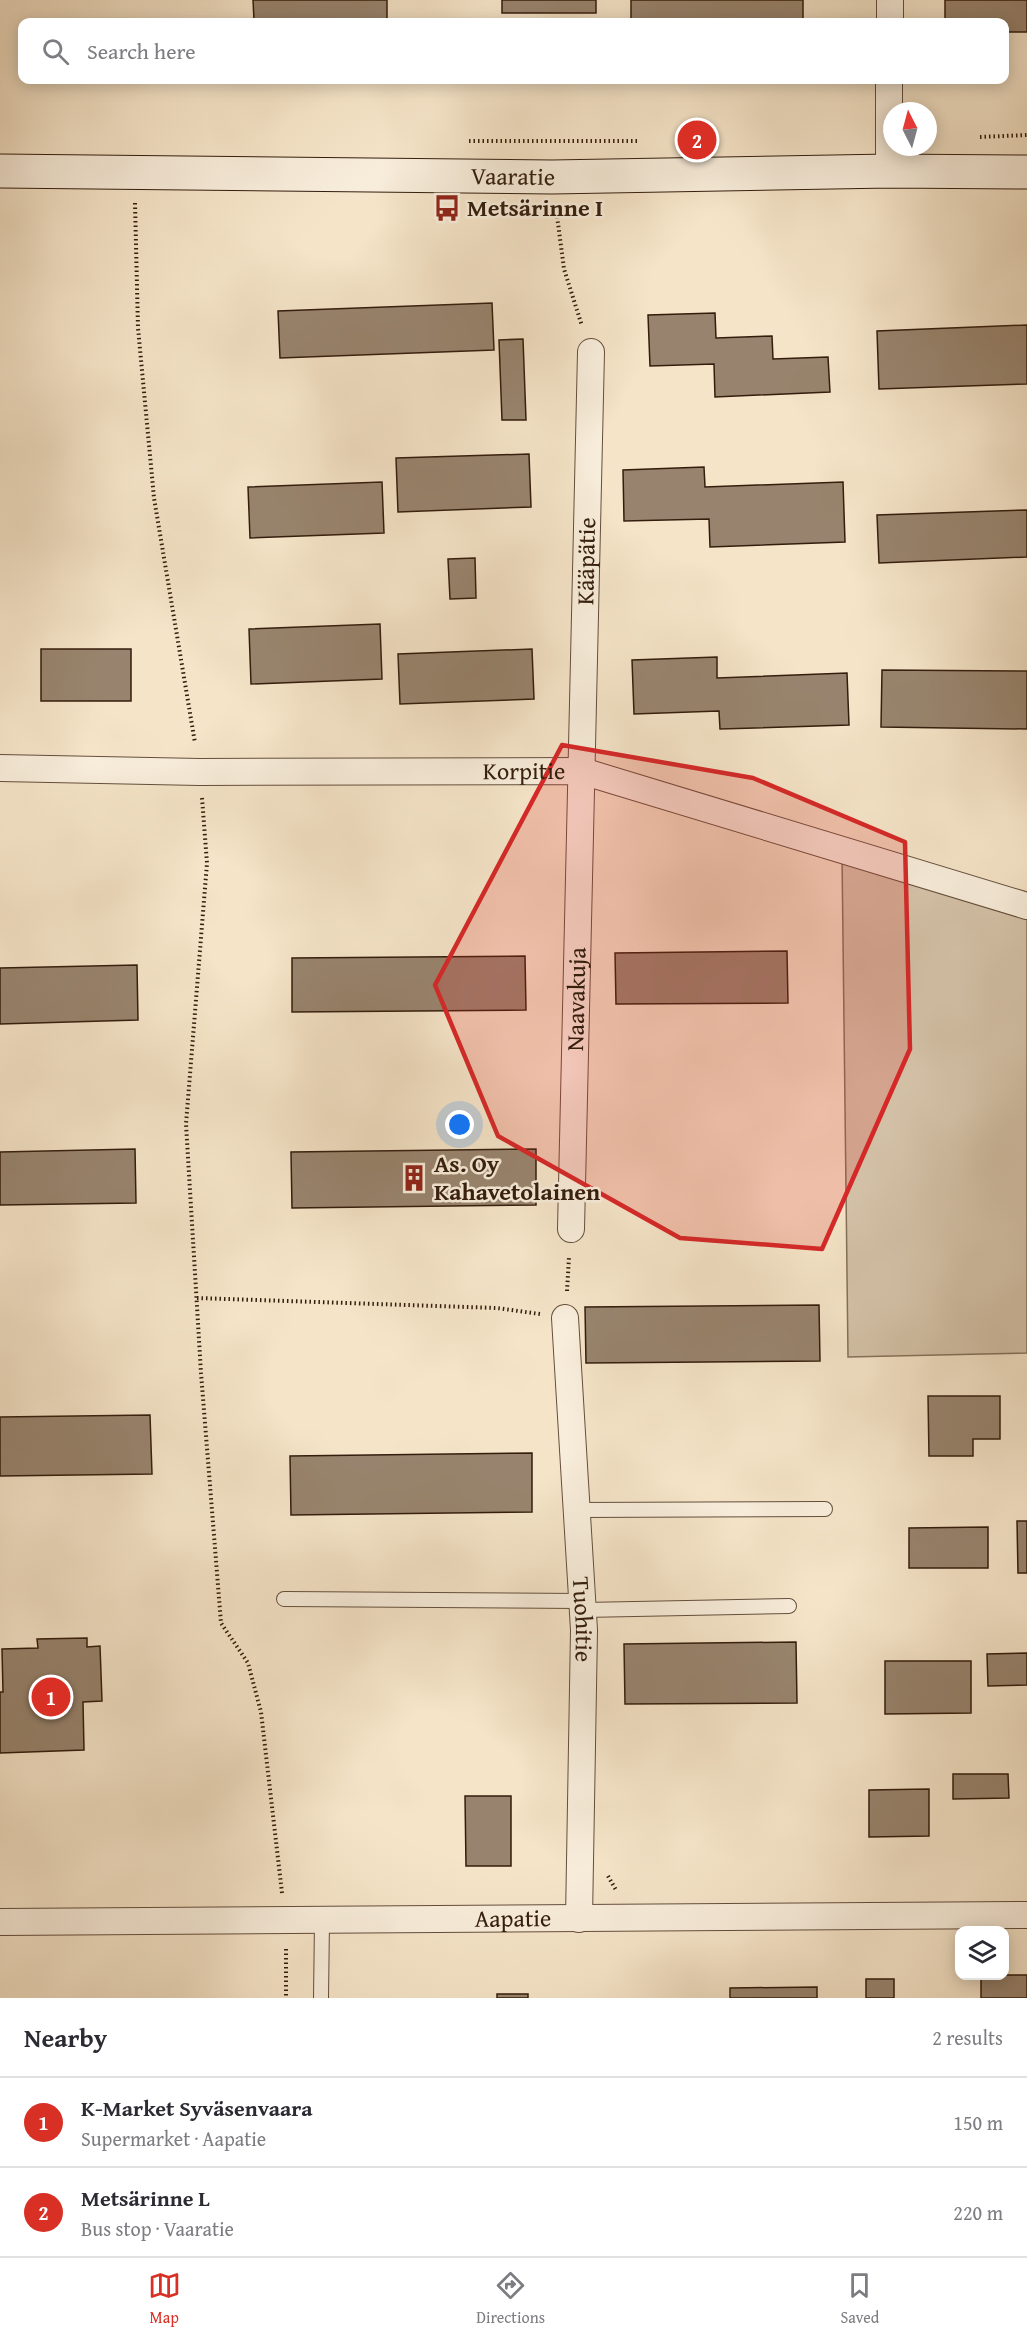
<!DOCTYPE html>
<meta charset="utf-8">
<style>
body{margin:0;font-family:"Gentium Book Plus",serif;background:#f7f7f7;color:#2b2b33}
.controls{position:absolute;right:18px;bottom:18px;display:grid;overflow:hidden;border-radius:12px;box-shadow:0 3px 15px #0003}
.controls button{width:54px;height:54px;display:grid;place-items:center;padding:0;border:0;border-bottom:2px solid #e1e1e2;background:#fff;color:#2b2b33;font:30px sans-serif}
.compass{position:absolute;left:883px;top:102px;width:54px;height:54px;border-radius:50%;background:#fff;box-shadow:0 3px 15px #0003;rotate:354deg}
.you{position:absolute;left:460px;top:1125px;width:21px;height:21px;margin:-15px;border:4px solid #fff;border-radius:50%;background:#1a73e8;box-shadow:0 0 0 9px #1a73e833}
.badge{display:grid;place-items:center;width:39px;height:39px;border-radius:50%;background:#d93025;color:#fff;font-size:20px;font-weight:700}
.pin{position:absolute;translate:-50% -50%;border:3px solid #fff;box-shadow:0 2px 6px #0006}
.list{margin:0;padding:0;list-style:none}
h2{display:flex;justify-content:space-between;align-items:center;height:78px;margin:0;padding:0 24px;font-size:26px}
h2 small{font-size:20px;font-weight:400;color:#7c7c81}
.list li{display:grid;grid-template-columns:39px 1fr auto;gap:18px;align-items:center;box-sizing:border-box;height:90px;padding:0 24px;border-top:2px solid #e1e1e2}
.list b{display:block;font-size:22px;white-space:nowrap}
.list p{margin:0;font-size:20px;white-space:nowrap;color:#7c7c81}
.list em{font-size:20px;font-style:normal;color:#7c7c81}
.icon{flex:none;width:33px;height:33px;fill:none;stroke:currentColor;stroke-width:2;stroke-linecap:round;stroke-linejoin:round}
.map{position:relative;flex:none;width:1027px;height:1998px;overflow:hidden}
.search{position:absolute;background:#fff;box-shadow:0 3px 15px #0003;left:18px;right:18px;top:18px;height:66px;display:flex;align-items:center;gap:15px;box-sizing:border-box;padding:0 21px;border-radius:12px;color:#7c7c81;font-size:22px}
.sheet{height:258px;background:#fff}
nav{display:flex;justify-content:space-around;align-items:center;box-sizing:border-box;height:84px;border-top:2px solid #e1e1e2;background:#fff;font-size:16px;color:#7c7c81}
nav a{display:grid;justify-items:center;gap:3px}
nav .on{color:#d93025}
.map>svg:first-child{display:block}
.green{fill:#d4c2a8;stroke:#84705a;stroke-width:1.5}
.building{fill:#98846e;stroke:#341d0d;stroke-width:1.5}
.lines{fill:none;stroke-linecap:round;stroke-linejoin:round}
.lane-casing{stroke:#644f3c;stroke-width:16}
.street-casing{stroke:#644f3c;stroke-width:28}
.secondary-casing{stroke:#341d0d;stroke-width:35}
.path{stroke:#341d0d;stroke-width:4;stroke-dasharray:1.5 3;stroke-linecap:butt}
.lane{stroke:#f8eddb;stroke-width:14}
.street{stroke:#f8eddb;stroke-width:26}
.secondary{stroke:#f8eddb;stroke-width:33}
.marked{fill:#d62828;fill-opacity:0.2;stroke:#d62828;stroke-width:4.5;stroke-linejoin:round}
.labels{text-anchor:middle;stroke-width:5;stroke-linejoin:round;paint-order:stroke}
.street-label{font-size:24px;fill:#341d0d;stroke:#f8eddb}
.poi-label{font-size:24px;font-weight:bold;fill:#341d0d;stroke:#f8eddb;text-anchor:start}
</style>
<div class="map">
<svg width="1027" height="1998" viewBox="0 0 1027 1998">
<rect width="100%" height="100%" fill="#f5e4c8"/>
<filter id="stains"><feTurbulence type="fractalNoise" baseFrequency=".00333" numOctaves="4"/><feColorMatrix values="0 0 0 0 .2 0 0 0 0 .09 0 0 0 0 .02 0 0 0 .5 -.17"/></filter>
<radialGradient id="worn" r=".72"><stop offset=".6" stop-color="#630" stop-opacity="0"/><stop offset="1" stop-color="#630" stop-opacity=".3"/></radialGradient>
<path class="green" d="M842 856 1027 917V1353L848 1357Z"/>
<path class="building" d="M253 0H387V20H254Z
M502 0H596V13H502Z
M631 0H803V22H631Z
M945 0H1027V32H1004V22H945Z
M492 303 494 350 280 358 278 311Z
M715 313 716 338 772 336 773 359 828 357 830 392 715 397 714 364 650 366 648 315Z
M1027 325V384L879 389 877 331Z
M523 339 526 420H502L499 340Z
M529 454 531 507 398 512 396 458Z
M704 467 705 487 843 482 845 542 710 547 709 519 624 521 623 470Z
M382 482 384 533 250 538 248 487Z
M1027 510V557L879 563 877 515Z
M475 558 476 598 450 599 448 559Z
M380 624 382 679 251 684 249 629Z
M41 649H131V701H41Z
M532 649 534 699 400 704 398 654Z
M717 657V678L847 673 849 725 720 729 719 711 634 714 632 660Z
M882 670 1027 671V729L881 727Z
M787 951 788 1003 616 1004 615 953Z
M525 956 526 1010 292 1012V958Z
M137 965 138 1020 0 1024V968Z
M135 1149 136 1203 0 1205V1152Z
M536 1149V1205L292 1208 291 1152Z
M819 1305 820 1361 586 1363 585 1307Z
M928 1396H1000V1439H973V1456H929Z
M150 1415 152 1474 0 1476V1417Z
M532 1453V1512L291 1515 290 1456Z
M1017 1521H1027V1573H1018Z
M988 1527V1568H909V1528Z
M87 1638V1647L100 1646 102 1701 83 1702 84 1750 0 1753V1692H3L2 1649 38 1648 37 1639Z
M796 1642 797 1703 625 1704 624 1644Z
M1027 1653V1685L988 1686 987 1654Z
M885 1661H971V1713L885 1714Z
M953 1774H1008L1009 1798 953 1799Z
M929 1789V1836L869 1837V1790Z
M465 1796H511V1866H466Z
M1004 1975H1027V1998H981V1976Z
M866 1979H894V1998H866Z
M817 1987V1998H730V1988Z
M497 1994H528V1998H497Z"/>
<g class="lines">
<defs>
<path id="lane" d="M577 1510 825 1509
M284 1599 582 1601
M583 1610 789 1606
M321 1998 322 1921"/>
<g id="street">
<path d="M890 22V0"/>
<path d="M889 80V171"/>
<path id="s1" d="M0 768 200 772 582 771 1027 906"/>
<path id="s2" d="M571 1229 591 352"/>
<path id="s3" d="M565 1318 584 1630 579 1919"/>
<path id="s4" d="M0 1922 1027 1915"/>
</g>
<g id="secondary">
<path id="s5" d="M0 171 552 177 889 171 1027 172"/>
</g>
</defs>
<use href="#lane" class="lane-casing"/>
<use href="#street" class="street-casing"/>
<use href="#secondary" class="secondary-casing"/>
<path class="path" d="M980 137 1027 135
M469 141H638
M135 203 138 328 154 498 195 743
M556 208 564 269 582 326
M202 798 207 863 186 1124 201 1373 221 1623 248 1663 261 1712 282 1893
M567 1291 569 1257
M197 1298 497 1308 540 1314
M608 1876 616 1890
M286 1949V1998"/>
<use href="#lane" class="lane"/>
<use href="#street" class="street"/>
<use href="#secondary" class="secondary"/>
</g>
<path class="marked" d="M562 745 753 778 905 842 910 1049 822 1249 680 1238 498 1136 435 985Z"/>
<defs>
<symbol id="bus-bare" viewBox="-9 -9 18 18"><path d="M-5-6H5V4H4V6H2V4H-2V6H-4V4H-5ZM-3.5-4V0h7V-4ZM-3.5 1.2v1.5H-2V1.2ZM2 1.2v1.5H3.5V1.2Z" fill="#8f2418" stroke="#f8eddb" stroke-width="2.5" paint-order="stroke"/></symbol>
<symbol id="building-bare" viewBox="-9 -9 18 18"><path d="M-4-6H4V6H1V3H-1V6H-4ZM-2.5-4.3h1.7v1.8h-1.7ZM.8-4.3h1.7v1.8H.8ZM-2.5-1h1.7V.8h-1.7ZM.8-1h1.7V.8H.8Z" fill="#8f2418" stroke="#f8eddb" stroke-width="2.5" paint-order="stroke"/></symbol>
</defs>
<g fill-rule="evenodd">
<use href="#bus-bare" x="428" y="189" width="38" height="38"/>
<use href="#building-bare" x="395" y="1159" width="38" height="38"/>
</g>
<g class="labels">
<g class="street-label">
<text dy="8" stroke="none"><textPath href="#s5" startOffset="513">Vaaratie</textPath></text>
<text dy="8" stroke="none"><textPath href="#s2" startOffset="668">Kääpätie</textPath></text>
<text dy="8" stroke="none"><textPath href="#s1" startOffset="524">Korpitie</textPath></text>
<text dy="8" stroke="none"><textPath href="#s2" startOffset="230">Naavakuja</textPath></text>
<text dy="8" stroke="none"><textPath href="#s3" startOffset="302">Tuohitie</textPath></text>
<text dy="8" stroke="none"><textPath href="#s4" startOffset="513">Aapatie</textPath></text>
</g>
<g class="poi-label">
<text x="467" y="216">Metsärinne I</text>
<text x="434" y="1172">As. Oy<tspan x="434" dy="28">Kahavetolainen</tspan></text>
</g>
</g>
<rect width="100%" height="100%" filter="url(#stains)"/>
<rect width="100%" height="100%" fill="url(#worn)"/>
</svg>
<div class="controls">
<button><svg class="icon" aria-label="layers" viewBox="0 0 24 24"><path d="M12 4l9 5-9 5-9-5zM3 14l9 5 9-5"/></svg></button>
</div>
<svg class="compass" viewBox="-18 -18 36 36"><path d="M0-13l5 13h-10z" fill="#e53935"/><path d="M0 13l5-13h-10z" fill="#7c7c81"/></svg>
<div class="you"></div>
<div class="pin badge" style="left:51px;top:1697px">1</div>
<div class="pin badge" style="left:697px;top:140px">2</div>
<div class="search"><svg class="icon" aria-label="search" viewBox="0 0 24 24"><circle cx="10" cy="10" r="6"/><path d="M15 15l6 6"/></svg>Search here</div>
</div>
<section class="sheet">
<h2>Nearby<small>2 results</small></h2>
<ul class="list">
<li><span class="badge">1</span><div><b>K-Market Syväsenvaara</b><p>Supermarket · Aapatie</p></div><em>150 m</em></li>
<li><span class="badge">2</span><div><b>Metsärinne L</b><p>Bus stop · Vaaratie</p></div><em>220 m</em></li>
</ul>
</section>
<nav>
<a class="on"><svg class="icon" aria-label="map" viewBox="0 0 24 24"><path d="M3 6l6-2 6 2 6-2v14l-6 2-6-2-6 2zM9 4v14M15 6v14"/></svg>Map</a>
<a><svg class="icon" aria-label="directions" viewBox="0 0 24 24"><path d="M12 3l9 9-9 9-9-9zM9 14v-3h6M13 9l2 2-2 2"/></svg>Directions</a>
<a><svg class="icon" aria-label="saved" viewBox="0 0 24 24"><path d="M7 4h10v16l-5-4-5 4z"/></svg>Saved</a>
</nav>
